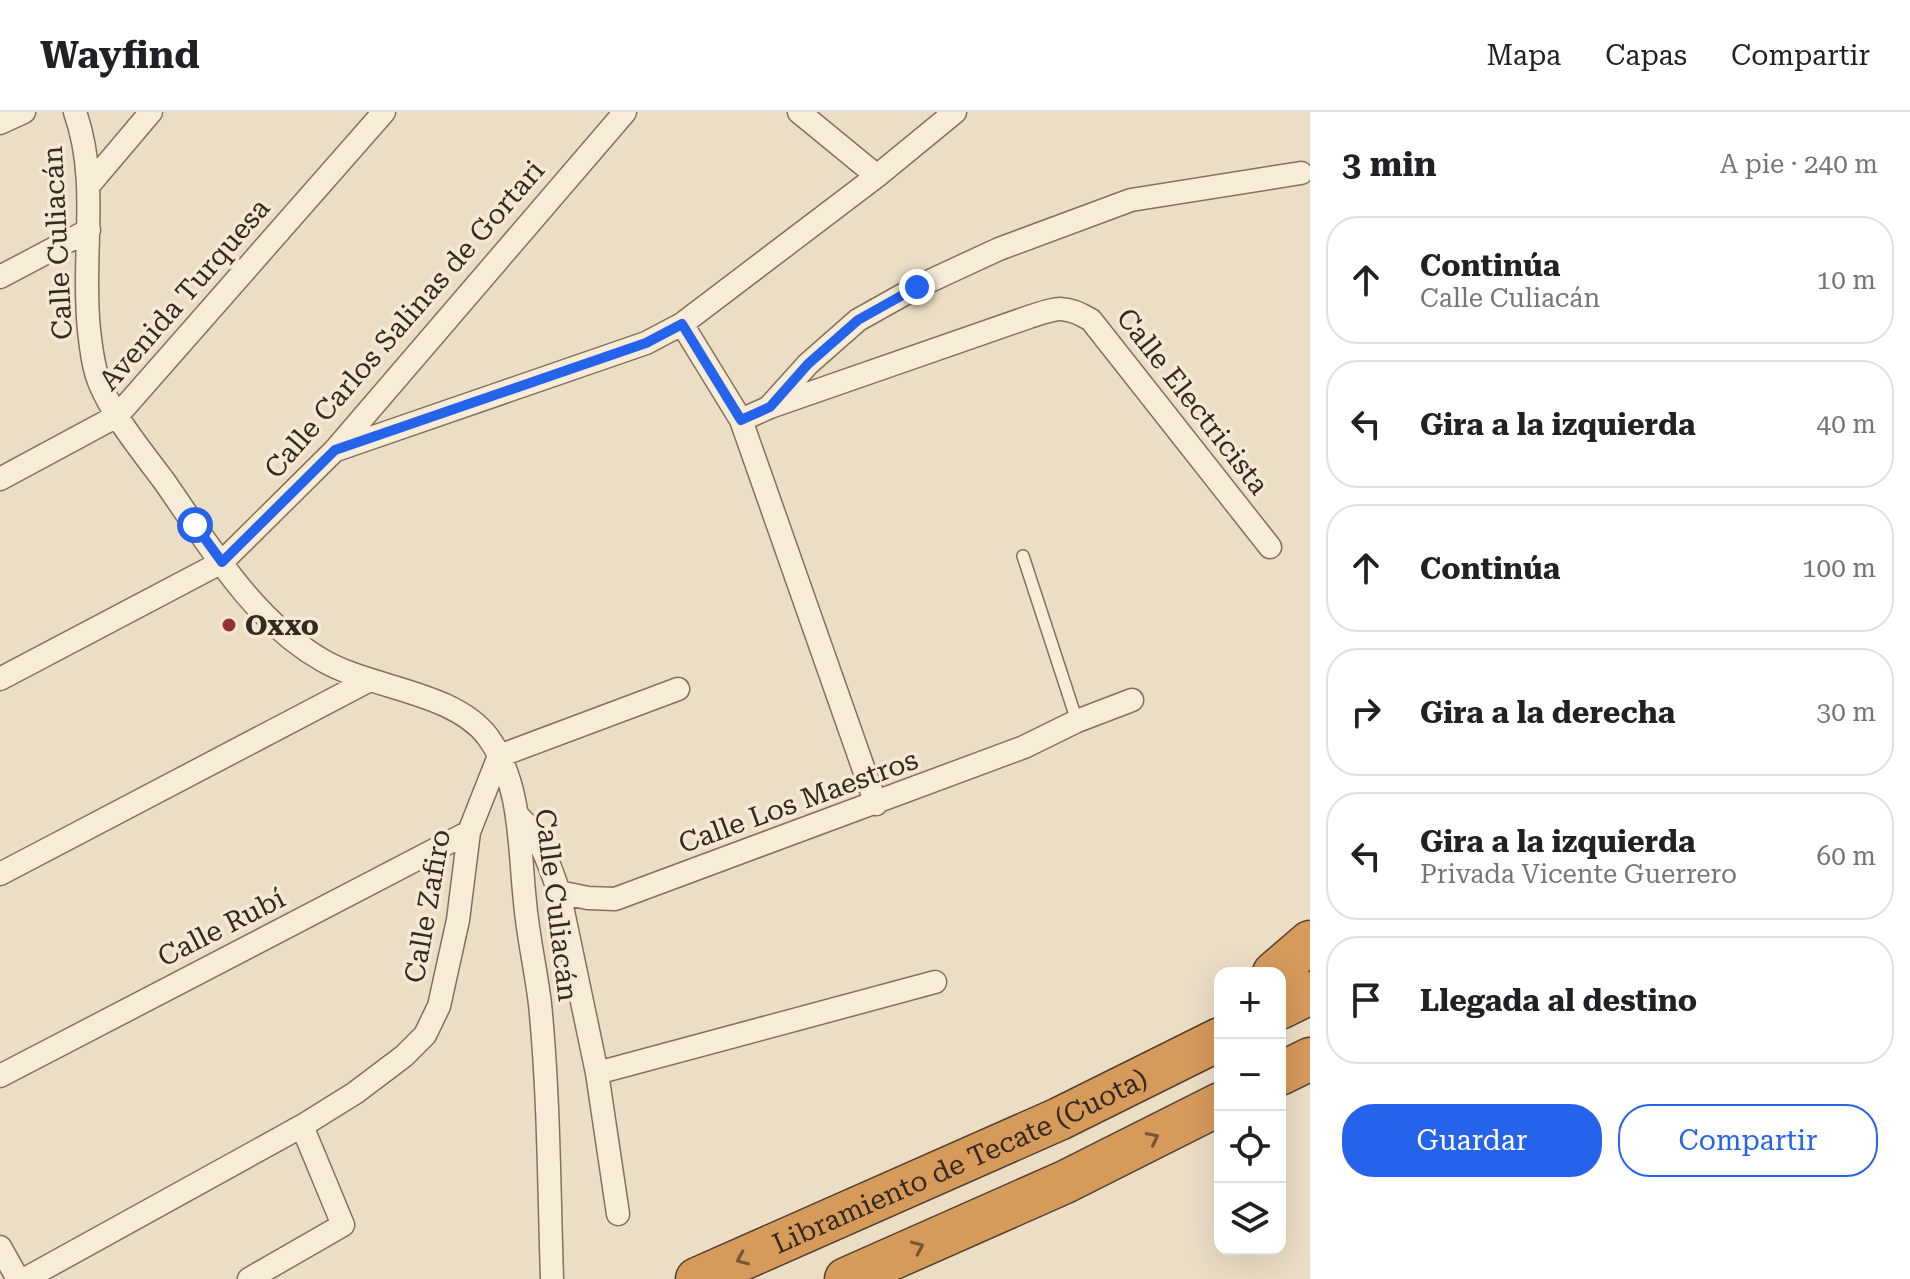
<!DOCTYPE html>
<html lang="es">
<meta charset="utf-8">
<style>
body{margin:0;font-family:"Roboto Serif",serif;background:#f2f2f2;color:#202124}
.controls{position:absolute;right:24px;bottom:24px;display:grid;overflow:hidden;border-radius:16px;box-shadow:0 8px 32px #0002}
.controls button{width:72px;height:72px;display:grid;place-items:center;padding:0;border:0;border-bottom:2px solid #e0e0e0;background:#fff;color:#202124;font:40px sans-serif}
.stop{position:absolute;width:24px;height:24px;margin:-18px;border:6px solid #2563eb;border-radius:50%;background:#fff}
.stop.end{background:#2563eb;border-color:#fff;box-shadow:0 2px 8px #0008}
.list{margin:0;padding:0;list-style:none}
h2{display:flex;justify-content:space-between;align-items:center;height:104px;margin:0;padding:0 32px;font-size:34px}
h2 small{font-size:26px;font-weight:400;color:#757577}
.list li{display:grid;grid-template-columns:52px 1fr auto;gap:24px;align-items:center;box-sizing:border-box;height:128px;margin:0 16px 16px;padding:0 16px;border:2px solid #e0e0e0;border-radius:32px}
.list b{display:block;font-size:30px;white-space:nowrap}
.list p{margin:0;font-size:26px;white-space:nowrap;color:#757577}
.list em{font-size:26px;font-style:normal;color:#757577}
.actions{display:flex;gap:16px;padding:24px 32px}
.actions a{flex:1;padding:18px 0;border:2px solid #2563eb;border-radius:32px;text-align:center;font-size:28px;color:#2563eb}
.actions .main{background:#2563eb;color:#fff}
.icon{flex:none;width:44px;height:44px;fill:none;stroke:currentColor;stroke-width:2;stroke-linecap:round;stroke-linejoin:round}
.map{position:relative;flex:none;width:1310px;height:1167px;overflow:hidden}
header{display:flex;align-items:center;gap:48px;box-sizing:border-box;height:112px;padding:0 40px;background:#fff;border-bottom:2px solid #e0e0e0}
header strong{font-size:38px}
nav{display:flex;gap:44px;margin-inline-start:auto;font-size:28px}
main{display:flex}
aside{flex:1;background:#fff}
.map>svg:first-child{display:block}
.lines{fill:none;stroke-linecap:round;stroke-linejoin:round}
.lane-casing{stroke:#85705c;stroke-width:14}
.street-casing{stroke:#85705c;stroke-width:25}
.highway-casing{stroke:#543f30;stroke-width:45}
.lane{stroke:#f7ecd8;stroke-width:11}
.street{stroke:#f7ecd8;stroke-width:22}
.highway{stroke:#d69a5b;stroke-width:42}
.oneway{stroke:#765637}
.route{stroke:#2563eb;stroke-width:10}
.poi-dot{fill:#913035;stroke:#f3e9d4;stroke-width:3}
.labels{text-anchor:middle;stroke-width:7;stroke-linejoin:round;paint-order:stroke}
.street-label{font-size:28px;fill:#36291f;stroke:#f3e9d4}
.poi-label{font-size:28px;font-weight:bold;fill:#36291f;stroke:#f3e9d4;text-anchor:start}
</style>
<header>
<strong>Wayfind</strong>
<nav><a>Mapa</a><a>Capas</a><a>Compartir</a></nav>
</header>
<main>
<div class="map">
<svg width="1310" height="1167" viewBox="0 0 1310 1167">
<rect width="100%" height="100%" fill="#ecdec5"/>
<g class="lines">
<defs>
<path id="lane" d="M1023 444 1077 609"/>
<path id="street" d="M75 0C100 71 81 144 89 218 91 235 93 256 100 272 115 307 141 338 164 369 209 433 252 508 322 548 371 577 453 579 488 625 522 672 519 735 525 790 528 825 536 858 540 892 549 983 549 1076 552 1167
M799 0 877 64
M0 11 24 0
M90 72 151 0
M0 165 89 118
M682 212 741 308 876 692
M770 294 808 252 858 208 917 175 999 137 1131 88 1301 61
M741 308 770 295 1029 205C1057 196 1065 192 1091 208L1270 435
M336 338 646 231 682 212 877 64 955 0
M0 367 117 304 384 0
M0 567 222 450 335 338 625 0
M499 644 678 577
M519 705C541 725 549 752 559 780L588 786 615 787 1024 635 1077 609 1132 588
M0 762 368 569
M559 780 597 961 618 1102
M597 961 935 870
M0 964 469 720
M0 1135 18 1167
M25 1167 302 1014 355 981 404 944 425 923 439 894 458 808 469 720 499 644
M249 1167 343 1113 302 1014"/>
<g id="highway">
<path d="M1274 861 1310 830"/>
<path d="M1280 896 1310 881"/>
<path d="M1280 962 1310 947"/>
<path id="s1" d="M697 1167 1059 1007 1220 927"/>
<path d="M846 1167 1065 1070 1220 992"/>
</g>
</defs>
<use href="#lane" class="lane-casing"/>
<use href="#street" class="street-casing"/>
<use href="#highway" class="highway-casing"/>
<use href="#lane" class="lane"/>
<use href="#street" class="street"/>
<use href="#highway" class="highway"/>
</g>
<defs><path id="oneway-chevron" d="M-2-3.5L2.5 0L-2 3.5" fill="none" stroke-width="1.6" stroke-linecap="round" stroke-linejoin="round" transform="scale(2)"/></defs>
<g class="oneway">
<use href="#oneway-chevron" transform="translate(1153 1026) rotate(-27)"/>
<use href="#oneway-chevron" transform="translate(918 1135) rotate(-24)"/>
<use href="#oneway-chevron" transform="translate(742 1147) rotate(156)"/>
</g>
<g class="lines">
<path class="route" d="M195 413 222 450 335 338 646 231 682 212 741 308 770 295 808 252 858 208 917 175"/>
</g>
<circle class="poi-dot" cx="229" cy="513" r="8"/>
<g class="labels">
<g class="street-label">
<text transform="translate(57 131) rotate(-93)" y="10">Calle Culiacán</text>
<text transform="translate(184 182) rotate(-49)" y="10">Avenida Turquesa</text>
<text transform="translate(404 207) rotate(-49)" y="10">Calle Carlos Salinas de Gortari</text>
<text transform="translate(1193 289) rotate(52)" y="10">Calle Electricista</text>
<text transform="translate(798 689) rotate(-20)" y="10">Calle Los Maestros</text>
<text transform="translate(557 793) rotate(83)" y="10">Calle Culiacán</text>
<text transform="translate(427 794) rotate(-80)" y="10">Calle Zafiro</text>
<text transform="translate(221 815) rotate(-27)" y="10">Calle Rubí</text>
<text dy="10" stroke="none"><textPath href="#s1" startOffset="288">Libramiento de Tecate (Cuota)</textPath></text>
</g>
<g class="poi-label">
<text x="245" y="523">Oxxo</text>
</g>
</g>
</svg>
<div class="controls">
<button>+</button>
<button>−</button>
<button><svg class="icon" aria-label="locate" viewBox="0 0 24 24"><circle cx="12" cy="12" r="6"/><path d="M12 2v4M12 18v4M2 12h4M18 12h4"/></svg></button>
<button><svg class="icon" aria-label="layers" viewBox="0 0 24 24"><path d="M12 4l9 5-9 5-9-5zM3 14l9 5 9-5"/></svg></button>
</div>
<div class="stop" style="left:195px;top:413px"></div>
<div class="stop end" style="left:917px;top:175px"></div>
</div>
<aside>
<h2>3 min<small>A pie · 240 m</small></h2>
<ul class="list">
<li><svg class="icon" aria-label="ahead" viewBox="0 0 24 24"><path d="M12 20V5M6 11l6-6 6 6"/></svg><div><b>Continúa</b><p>Calle Culiacán</p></div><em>10 m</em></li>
<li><svg class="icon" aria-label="left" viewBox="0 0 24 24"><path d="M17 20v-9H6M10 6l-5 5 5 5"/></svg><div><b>Gira a la izquierda</b></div><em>40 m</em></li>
<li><svg class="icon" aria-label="ahead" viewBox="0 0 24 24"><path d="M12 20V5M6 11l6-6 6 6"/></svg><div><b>Continúa</b></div><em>100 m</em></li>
<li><svg class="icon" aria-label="right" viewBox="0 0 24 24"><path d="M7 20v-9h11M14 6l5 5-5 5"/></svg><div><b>Gira a la derecha</b></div><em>30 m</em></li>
<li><svg class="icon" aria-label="left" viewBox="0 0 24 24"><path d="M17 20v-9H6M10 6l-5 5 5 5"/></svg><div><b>Gira a la izquierda</b><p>Privada Vicente Guerrero</p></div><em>60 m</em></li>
<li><svg class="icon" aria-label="arrive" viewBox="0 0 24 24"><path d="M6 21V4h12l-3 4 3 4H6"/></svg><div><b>Llegada al destino</b></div></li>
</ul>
<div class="actions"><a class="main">Guardar</a><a>Compartir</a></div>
</aside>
</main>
